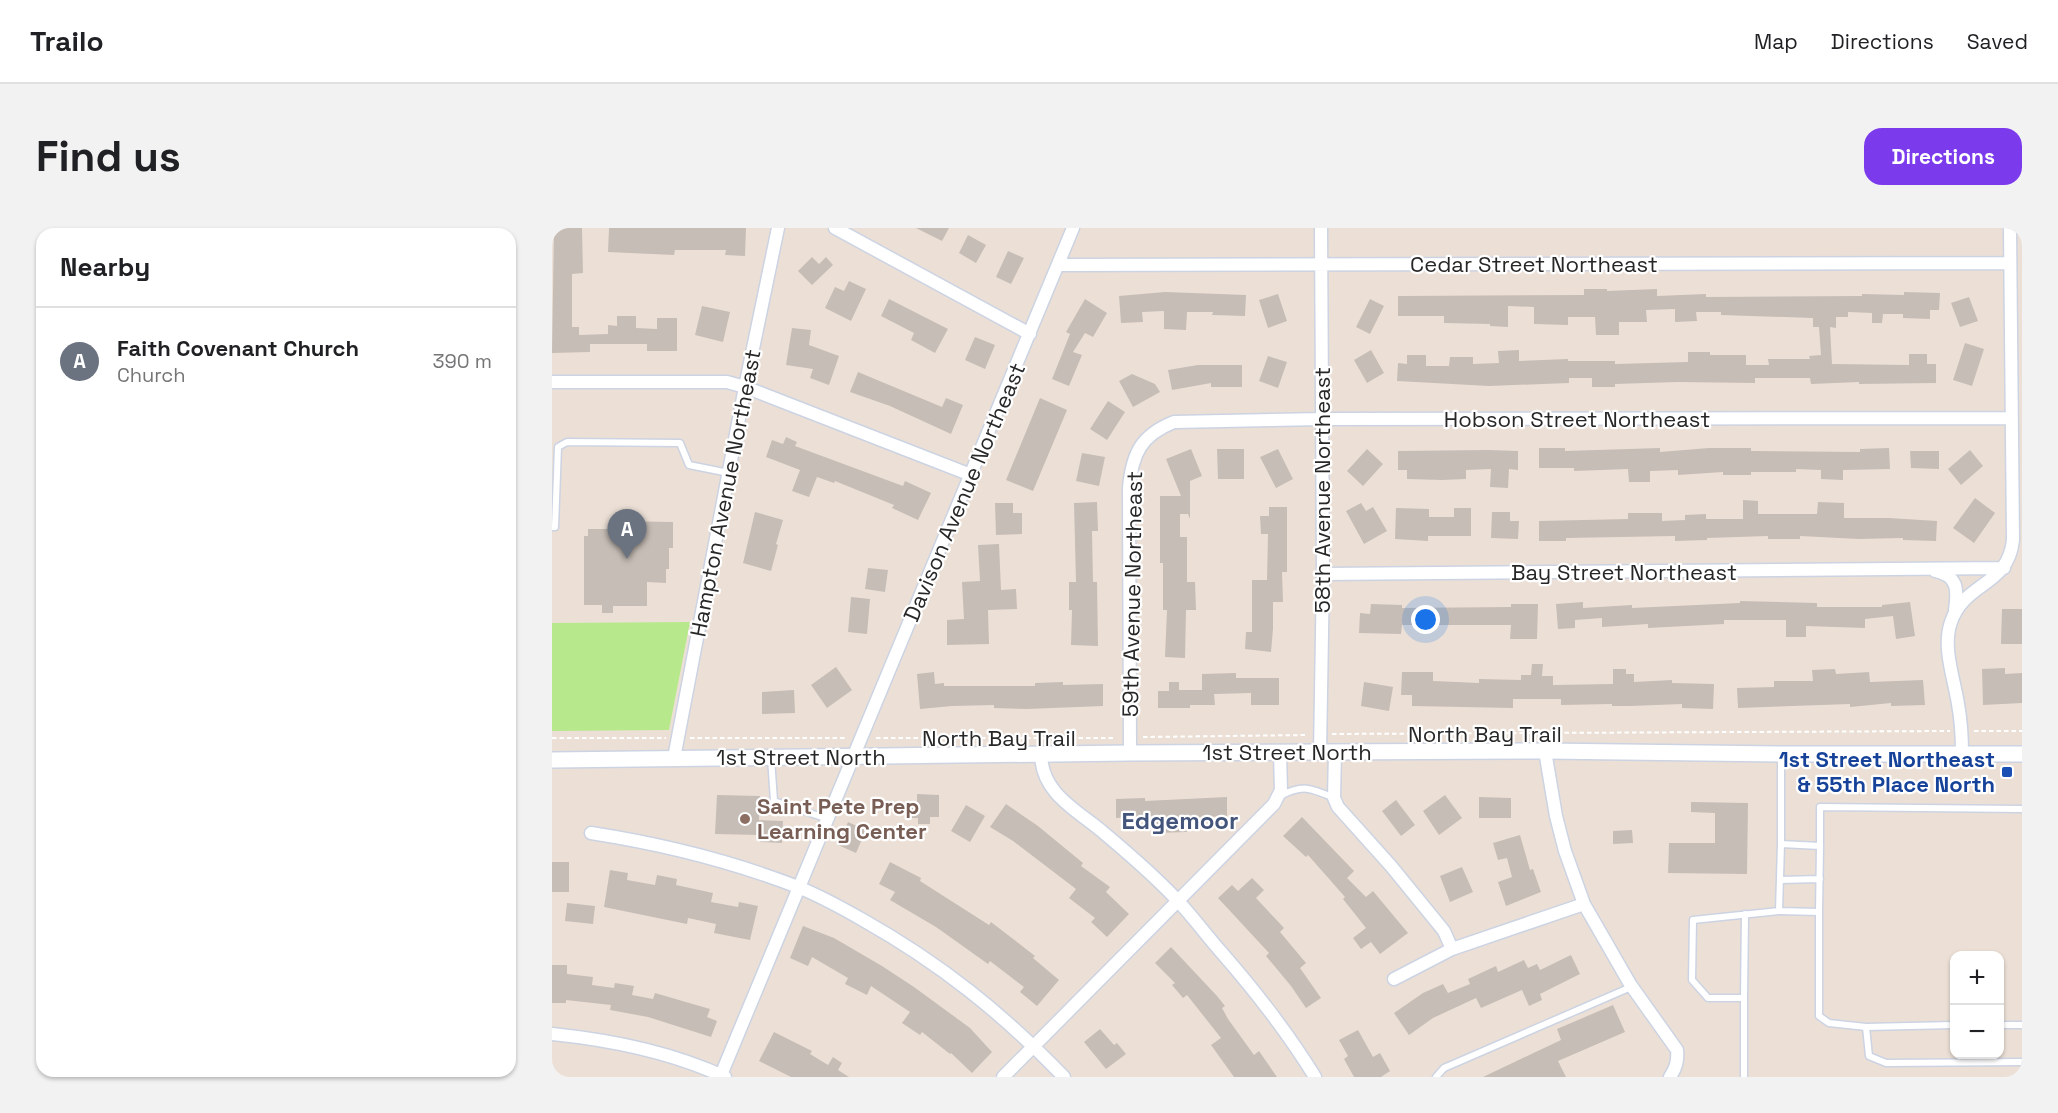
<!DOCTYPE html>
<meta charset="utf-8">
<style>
body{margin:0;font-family:"Space Grotesk",sans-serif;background:#f2f2f2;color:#202124}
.controls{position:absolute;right:18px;bottom:18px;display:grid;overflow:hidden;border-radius:12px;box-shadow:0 2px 4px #0004}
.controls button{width:54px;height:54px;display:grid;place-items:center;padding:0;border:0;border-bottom:2px solid #e0e0e0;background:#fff;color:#202124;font:30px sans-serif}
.you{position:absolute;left:874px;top:392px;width:21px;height:21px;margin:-15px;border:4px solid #fff;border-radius:50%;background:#1a73e8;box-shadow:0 0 0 9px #1a73e833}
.badge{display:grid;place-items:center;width:39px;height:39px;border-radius:50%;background:#7c3aed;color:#fff;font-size:20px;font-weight:700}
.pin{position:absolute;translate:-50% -50px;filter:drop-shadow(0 2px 3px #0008)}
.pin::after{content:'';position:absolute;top:32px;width:21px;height:18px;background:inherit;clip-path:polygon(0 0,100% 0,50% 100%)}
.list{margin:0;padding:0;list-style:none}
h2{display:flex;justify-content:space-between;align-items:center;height:78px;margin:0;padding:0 24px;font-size:26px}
h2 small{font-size:20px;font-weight:400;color:#757577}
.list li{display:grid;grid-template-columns:39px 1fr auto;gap:18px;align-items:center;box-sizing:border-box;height:108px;padding:0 24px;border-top:2px solid #e0e0e0}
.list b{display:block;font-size:22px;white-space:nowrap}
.list p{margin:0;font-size:20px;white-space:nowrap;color:#757577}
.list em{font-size:20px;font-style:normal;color:#757577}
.map{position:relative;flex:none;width:1470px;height:849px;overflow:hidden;border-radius:18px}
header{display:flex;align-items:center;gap:36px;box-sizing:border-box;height:84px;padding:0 30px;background:#fff;border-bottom:2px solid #e0e0e0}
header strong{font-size:28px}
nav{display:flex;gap:33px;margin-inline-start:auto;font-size:21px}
.intro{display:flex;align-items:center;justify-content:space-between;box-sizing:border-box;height:144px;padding:0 36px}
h1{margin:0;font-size:42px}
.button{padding:15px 27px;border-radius:18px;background:#7c3aed;color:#fff;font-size:21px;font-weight:700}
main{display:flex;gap:36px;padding:0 36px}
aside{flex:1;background:#fff;border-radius:18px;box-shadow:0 2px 4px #0004}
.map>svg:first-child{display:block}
.green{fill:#b7e98c}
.building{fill:#c6bdb6}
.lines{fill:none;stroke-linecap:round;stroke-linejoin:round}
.service-casing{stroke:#ccd3e2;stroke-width:9}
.minor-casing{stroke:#ccd3e2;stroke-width:15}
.tertiary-casing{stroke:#ccd3e2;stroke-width:18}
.path{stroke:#fff;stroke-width:2;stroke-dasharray:4.5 3;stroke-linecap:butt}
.service{stroke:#fff;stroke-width:6}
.minor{stroke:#fff;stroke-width:12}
.tertiary{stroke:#fff;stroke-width:15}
.transit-dot{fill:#1a4fb4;stroke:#fff;stroke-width:2}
.education-dot{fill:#8d6e63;stroke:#fff;stroke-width:2}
.labels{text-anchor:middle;stroke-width:4.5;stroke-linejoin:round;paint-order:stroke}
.street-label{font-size:22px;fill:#272727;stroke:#fff}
.transit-label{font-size:22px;font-weight:bold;fill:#164399;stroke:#fff;text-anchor:end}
.education-label{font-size:22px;font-weight:bold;fill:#785e54;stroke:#fff;text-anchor:start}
.neighbourhood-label{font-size:24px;font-weight:bold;fill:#44557b;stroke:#fff}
</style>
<header>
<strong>Trailo</strong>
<nav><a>Map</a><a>Directions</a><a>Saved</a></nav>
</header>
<div class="intro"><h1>Find us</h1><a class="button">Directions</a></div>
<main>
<aside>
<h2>Nearby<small></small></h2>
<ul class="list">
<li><span class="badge" style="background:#6b7280">A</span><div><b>Faith Covenant Church</b><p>Church</p></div><em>390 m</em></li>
</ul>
</aside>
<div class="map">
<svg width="1470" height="849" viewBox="0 0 1470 849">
<rect width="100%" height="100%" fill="#ece0d6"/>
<path class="green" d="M138 394 117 502 0 503V395Z"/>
<path class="building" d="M2 0H30L31 45 20 46V99H27V107L56 106V97L65 98V88H84V100L105 101V90H125V123H95V116H38V124L0 125Z
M57 0H194L193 28 173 27 174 22H123L122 27 56 24Z
M364 0H397L390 13Z
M416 7 434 17 424 35 407 25Z
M456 23 472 30 459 56 444 49Z
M260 29 267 36 274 29 281 37 260 57 246 43Z
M297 53 314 61 299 93 273 80 283 59 292 63Z
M1032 61H1055V63L1105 61V68L1154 66V69L1310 68V66L1352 67V64L1388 65 1387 82H1378V91L1351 90V86H1331L1330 95H1320V85L1296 84V89H1284V100L1278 99 1280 136 1357 137V126H1375V136H1384V155L1307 156V154L1259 156 1258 150H1203V155L1125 154 1063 156V159H1040V150H1017V155L937 158 845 153 846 135 855 136V127H874V138H897L898 129H921V136L947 135 946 123 967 122V133L1016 131V133H1063V136L1136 134V124H1158V127H1194V137H1217L1216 131H1258L1257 128 1269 127 1267 99H1261V90L1169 87V84H1144L1145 93 1123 94V81L1094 82 1095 94H1067V107H1044L1043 89H1016V97L982 96V79L956 78V99L938 98V96L892 95V88H846V68L1032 67Z
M613 64 694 67 693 88 660 87 661 84H635L634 102 612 101V83L590 84 591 94 569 95 567 68Z
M726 66 735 93 716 100 707 72Z
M1417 69 1426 93 1408 99 1399 75Z
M337 71 396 101 383 125 359 112 362 105 329 88Z
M533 71 555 85 541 109 533 105 521 124 530 127 517 158 500 151 518 106 514 104Z
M818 71 832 78 818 106 804 99Z
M150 78 178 84 171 114 143 107Z
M240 100 259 102 257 117 287 128 277 157 258 150 261 141 234 137Z
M423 109 443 117 433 141 413 132Z
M1413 115 1432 121 1420 158 1401 152Z
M819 122 832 145 815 155 802 132Z
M716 128 735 134 726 160 707 153Z
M646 137H690V159H659V155L620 162 616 142Z
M306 144 390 179 394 170 411 177 399 206 338 178 298 164Z
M580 146 603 156 608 164 581 179 567 153Z
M488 170 515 182 481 263 454 252Z
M556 173 573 184 555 212 538 201Z
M234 209 245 214 243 218 351 258 353 253 379 265 366 292 340 280 342 277 283 253 282 255 265 249 257 269 240 263 248 242 214 229 220 212 231 216Z
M987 220H1013V223L1108 220V224L1157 220H1199V223L1308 224V221L1337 220 1338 241 1291 242V252L1269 251V242L1244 241V244H1199V247H1171V244L1126 247V242L1098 243V254H1077L1076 241 1022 243V240H987Z
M639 221 650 248 638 253V291L636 286H628V309H635V354H643L644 382H634L633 430 613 429 615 382H611V335H608V268H629L614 231Z
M665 221H692V251H666Z
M726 221 741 251 724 260 708 229Z
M815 221 831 236 811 258 795 243Z
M936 222 966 223V242L957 241 956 260 938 259 939 241 914 242V251L890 252 855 251V242H846V223Z
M1418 222 1431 238 1409 257 1396 241Z
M1358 223H1387V241L1359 240Z
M530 225 553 229 547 258 524 253Z
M1423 270 1443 285 1422 315 1401 300Z
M1191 272 1206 273V286H1265L1266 274 1292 275V290H1337L1385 293 1384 313 1351 312V310L1307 311 1248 308V311H1216V308L1155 310V312L1123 313V308L1014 310V313H987V293L1076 291V285H1110V293L1133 292V287L1154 286V291H1191Z
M545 274 546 303H540L541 354H545L546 418 519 417 520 382H517V354H524L522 275Z
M443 275H461V285H470V306L444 307Z
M809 275 814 283 821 279 835 303 812 316 794 283Z
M717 279H735V344H730L731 374H721V401L719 424 693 421 694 404H700V352H715L716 306H709L708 288H717Z
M844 280 877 281V289H902V280H919V308H876V313L843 311Z
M203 284 231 292 224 316 226 317 219 343 191 335Z
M940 284H958V293H967L966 311 939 310Z
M63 293 121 294V320H117V341H114V355L95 354V378H61V385H50V377H32V308H36V301H63Z
M447 316 449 362 464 361 465 381 436 382 437 416 395 417V392L412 391 410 354 428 353 426 317Z
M316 340 336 342 333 364 313 361Z
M299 369 318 371 315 406 296 404Z
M1188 373 1265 375V379H1330V377L1358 374 1363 408 1344 411 1341 388 1313 391V400L1254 398V409H1234V392H1172V396L1096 400V396L1050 399V390L1023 392V400L1006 401 1004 376 1031 374V380L1080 377V380L1188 375Z
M819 376 850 377V380L959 379V376H986L985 411H958L959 397H850L849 406 807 405 808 385 818 386Z
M1450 381H1470V416H1449Z
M980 436H991L990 448H1001V457L1061 456V441H1074V446H1082V454L1120 452V455L1162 456 1161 481 1130 480V476L1078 478H1060V476L1009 477V471H961V480L860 478V467H849L850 444H881V453L927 455V451L969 452V447H979Z
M284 439 300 462 275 480 259 457Z
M1453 440V446L1470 445V475L1431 477 1430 441Z
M1283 441 1284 446 1317 444 1318 454 1371 452 1373 477 1339 478V475L1298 479V476L1186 480 1185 460 1222 459V453H1261L1260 442Z
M382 444 383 456 392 455V458H483V455L511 454V457L551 456V478L475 481 442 480V477L400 478 368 481 365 446Z
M684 445V450H727V477H699V465L662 466 663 477H638V480H606V463H617V454H627V462H650V446Z
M812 454 841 459 837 483 809 478Z
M242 462 243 485 210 486V464Z
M365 566 387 567V589H378V596H366V590H354V576H365Z
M165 567 208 568 207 592 231 593 230 615 208 614V607L163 606Z
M893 567 910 590 887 607 871 583Z
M675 569V588L635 590V604L605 605 604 588 564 590V571L593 570V573Z
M927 569 959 570V590H927Z
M844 572 863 597 849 608 830 583Z
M1139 574 1196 575 1195 646 1116 645 1117 615H1163V585L1139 584Z
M454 576 486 598 531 635 529 638 558 659 554 664 577 686 555 709 539 694 543 690 517 670 524 661 461 613 438 599Z
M414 577 433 588 418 614 399 603Z
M750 589 802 643 795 650 814 669 821 663 856 705 828 726 819 714 809 721 801 710 814 700 791 671 793 669 756 627 754 629 731 608Z
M296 594 314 602 304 625 286 617Z
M1080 602 1081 615 1061 616V603Z
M968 607 978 642 981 641 989 664 954 678 946 654 960 649 955 630 946 632 941 615Z
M0 634H17V664H0Z
M338 634 369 650 368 653 437 697 439 694 483 728 481 730 507 752 485 778 468 764 472 759 438 733 436 736 384 699 338 672 343 664 327 656Z
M910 639 921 664 898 674 888 648Z
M58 642 76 645 75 652 103 657 105 647 125 651 124 657 161 665 159 674 186 679 187 674 206 678 198 712 162 705 164 696 136 690 135 696 52 679Z
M700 650 712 662 704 670 732 700 728 704 754 735 748 740 769 770 754 780 739 758 714 728 717 725 666 670 680 657 686 663Z
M15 675 43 678 41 696 13 693Z
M251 698 282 710 330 738 362 759 418 800 440 824 420 845 399 825 398 826 370 804 368 807 350 795 358 784 319 758 315 767 293 756 296 750 260 729 256 738 238 730Z
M619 719 665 768 673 778 670 780 676 791 702 827 707 823 725 849H682L659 817 669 810 635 767 631 770 620 757 623 755 603 735Z
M1019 727 1028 746 988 766 990 772 977 778 970 762 929 780 924 770 881 790 857 807 842 785 871 765 891 756 896 765 918 756 916 751 944 738 946 744 972 732 976 740 985 736 988 742Z
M0 737H15V746L41 749 40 757 62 760 63 755 82 758 80 767 101 771 103 765 158 781 155 789 165 793 159 809 96 789 58 782 59 777 14 772V775H0Z
M1061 777 1073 804 1006 833 1014 849H931L1009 812 1005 801Z
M548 801 562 817 565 815 574 826 554 841 532 814Z
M806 802 821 829 828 825 838 843 829 849H802L792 831 796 828 787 812Z
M222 804 260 823 258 826 276 837 281 829 290 835 286 842 297 849H239L207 833Z"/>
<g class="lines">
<defs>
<path id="service" d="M0 299H3L6 219 15 214 128 215 137 237 177 245
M1229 527V616L1268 618V579L1470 581
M219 530 222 573 276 591
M728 568C751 556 759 560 782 570
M1228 652 1268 651
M1227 683 1267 684V788L1277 795 1314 799 1317 828 1334 835 1470 834
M1267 684 1268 618
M1193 686 1192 770H1156L1140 752 1141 692 1227 683 1229 616
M1448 797H1470
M1314 799 1402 797
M884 849 892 840 1079 759
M1192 849V770"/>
<path id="minor" d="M283 0 478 106
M506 37 1458 35
M0 154H175L193 159 419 247
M1383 343C1406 348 1406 361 1403 382
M771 346 1452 340
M993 523 1004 588 1013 623 1032 676 1078 756 1125 822C1126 833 1124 840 1118 849
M768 524 771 346 769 0
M783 524 782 570 786 579 839 638 892 703 900 721
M578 525 577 260C580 226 589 207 622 194L770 191 1459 190
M1410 526C1410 509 1409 492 1406 476 1402 450 1390 419 1399 394 1413 353 1456 359 1461 312L1458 0
M489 527C490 566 525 582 552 605 577 626 603 648 626 673 641 689 655 708 670 725 704 764 736 805 763 849
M122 530 193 159 226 0
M39 605C110 616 179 633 246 659 268 668 290 680 311 692 389 736 450 785 512 849
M842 751 900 721 1032 676
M0 806C59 812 119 824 173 849
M169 847 521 0
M451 849 722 576 729 562 728 525"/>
<path id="tertiary" d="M0 532 578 525 993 523 1229 526H1470"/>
</defs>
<use href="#service" class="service-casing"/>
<use href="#minor" class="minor-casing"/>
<use href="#tertiary" class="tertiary-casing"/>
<path class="path" d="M1422 503H1470
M780 506 1398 503
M591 509 756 507
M0 510H114
M138 510H294
M324 510H564"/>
<use href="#service" class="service"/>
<use href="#minor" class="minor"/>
<use href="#tertiary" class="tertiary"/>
</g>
<rect class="transit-dot" x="1449" y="538" width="12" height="12" rx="3"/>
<circle class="education-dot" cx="193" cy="591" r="6"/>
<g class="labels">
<g class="street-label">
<text x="982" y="44">Cedar Street Northeast</text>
<text x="1025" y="199">Hobson Street Northeast</text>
<text transform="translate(770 262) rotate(-90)" y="8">58th Avenue Northeast</text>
<text transform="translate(412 264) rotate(-67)" y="8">Davison Avenue Northeast</text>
<text transform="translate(173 265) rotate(-79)" y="8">Hampton Avenue Northeast</text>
<text x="1072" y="352">Bay Street Northeast</text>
<text transform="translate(580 366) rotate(-89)" y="8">59th Avenue Northeast</text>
<text x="933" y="514">North Bay Trail</text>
<text x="447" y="518">North Bay Trail</text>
<text x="735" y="532">1st Street North</text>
<text x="249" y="537">1st Street North</text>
</g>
<g class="transit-label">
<text x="1443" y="539">1st Street Northeast<tspan x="1443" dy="25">&amp; 55th Place North</tspan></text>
</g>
<g class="education-label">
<text x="205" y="586">Saint Pete Prep<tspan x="205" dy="25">Learning Center</tspan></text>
</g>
<g class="neighbourhood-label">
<text x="628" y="601">Edgemoor</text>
</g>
</g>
</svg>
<div class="controls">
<button>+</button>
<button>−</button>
</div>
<div class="you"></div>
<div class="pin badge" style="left:75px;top:331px;background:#6b7280">A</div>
</div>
</main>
